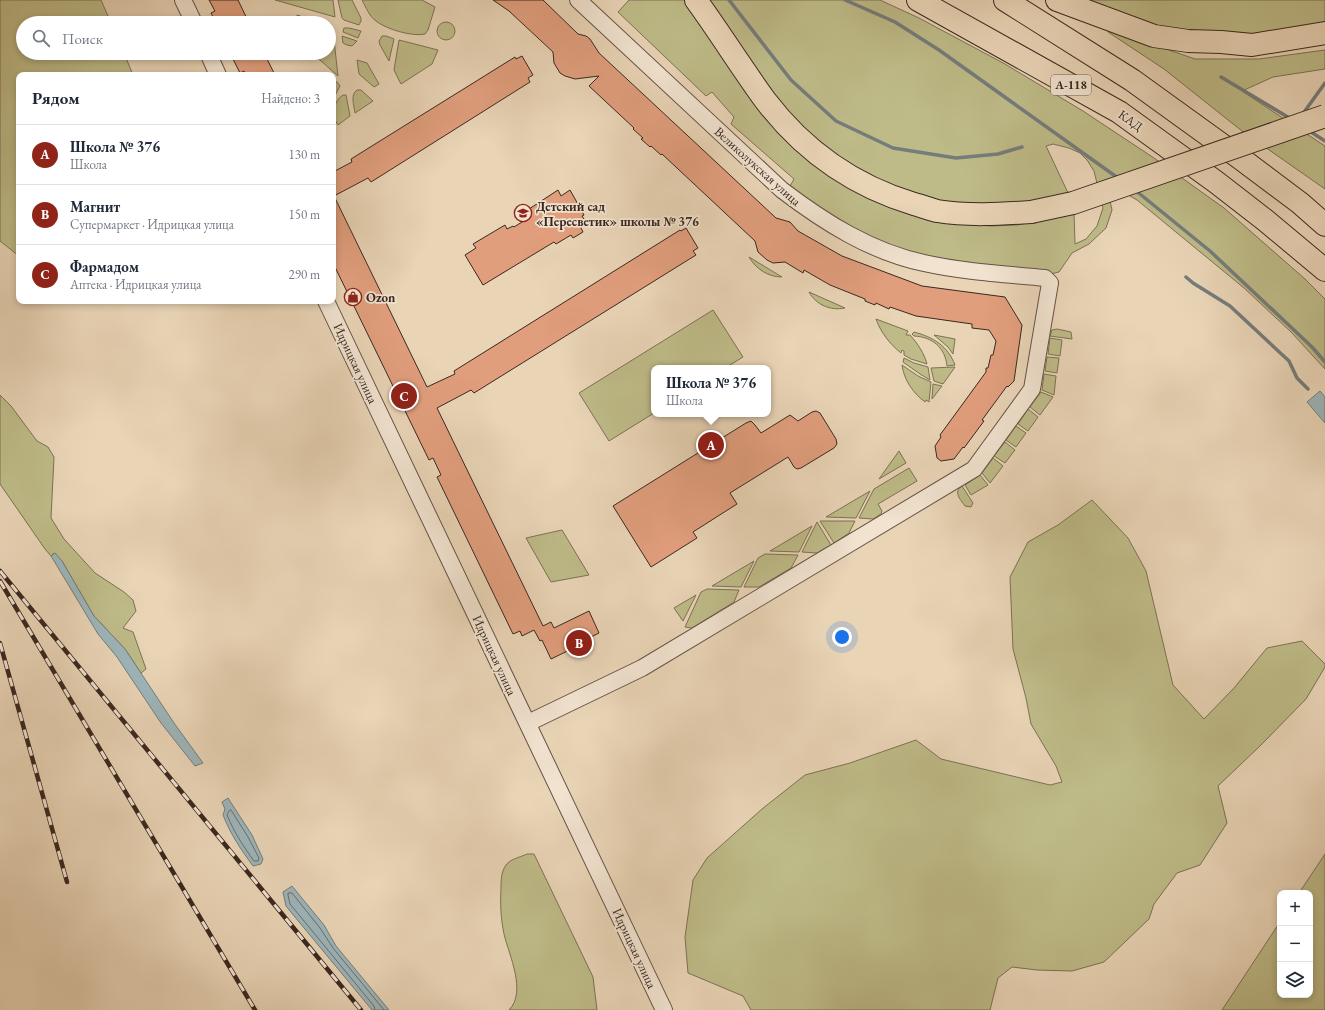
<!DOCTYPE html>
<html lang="ru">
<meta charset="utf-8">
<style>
body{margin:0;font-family:"EB Garamond",serif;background:#f6f6f7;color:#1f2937}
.controls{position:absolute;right:12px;bottom:12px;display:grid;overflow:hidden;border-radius:8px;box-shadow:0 2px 6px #0003}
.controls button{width:36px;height:36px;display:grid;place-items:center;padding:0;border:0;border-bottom:1px solid #e0e1e3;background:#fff;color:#1f2937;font:20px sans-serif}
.you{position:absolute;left:842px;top:637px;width:14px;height:14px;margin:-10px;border:3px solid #fff;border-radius:50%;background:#1a73e8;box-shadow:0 0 0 6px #1a73e833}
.badge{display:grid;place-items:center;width:26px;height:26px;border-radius:50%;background:#8f2418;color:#fff;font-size:13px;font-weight:700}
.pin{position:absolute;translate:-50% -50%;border:2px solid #fff;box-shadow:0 1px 4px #0006}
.popup{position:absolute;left:651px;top:365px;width:120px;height:52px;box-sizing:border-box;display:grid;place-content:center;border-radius:8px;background:#fff;filter:drop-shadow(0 1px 3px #0005);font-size:13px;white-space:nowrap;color:#747a83}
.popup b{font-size:15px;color:#1f2937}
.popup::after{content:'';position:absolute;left:50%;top:100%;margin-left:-8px;border:8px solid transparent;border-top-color:#fff}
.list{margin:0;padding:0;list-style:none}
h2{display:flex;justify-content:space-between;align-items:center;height:52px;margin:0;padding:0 16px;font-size:17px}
h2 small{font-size:13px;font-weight:400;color:#747a83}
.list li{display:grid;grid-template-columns:26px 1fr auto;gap:12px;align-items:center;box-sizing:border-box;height:60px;padding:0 16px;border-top:1px solid #e0e1e3}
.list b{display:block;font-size:15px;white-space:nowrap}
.list p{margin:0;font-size:13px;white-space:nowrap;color:#747a83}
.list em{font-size:13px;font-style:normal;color:#747a83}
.icon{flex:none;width:22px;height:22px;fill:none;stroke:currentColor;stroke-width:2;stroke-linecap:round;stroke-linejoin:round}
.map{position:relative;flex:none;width:1325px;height:1010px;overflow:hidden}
.search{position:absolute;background:#fff;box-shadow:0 2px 6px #0003;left:16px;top:16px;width:320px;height:44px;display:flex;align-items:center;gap:10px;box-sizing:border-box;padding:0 14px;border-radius:22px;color:#747a83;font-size:15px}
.panel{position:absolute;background:#fff;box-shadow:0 2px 6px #0003;left:16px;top:72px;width:320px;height:232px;border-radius:8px}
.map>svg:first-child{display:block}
.green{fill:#bebb88;stroke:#7c7254}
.water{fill:#9db5ba;stroke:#757d7c}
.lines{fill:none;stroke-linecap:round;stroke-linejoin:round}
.shore{stroke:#6c6e6d;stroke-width:1}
.stream{stroke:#757d7c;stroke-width:3.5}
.building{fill:#e19e7d;stroke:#3a2820}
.minor-casing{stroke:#665346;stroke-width:18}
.highway-casing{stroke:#3a2820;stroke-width:24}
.minor{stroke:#f1e3d0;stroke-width:16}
.highway{stroke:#e9d4b6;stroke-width:22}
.rail-casing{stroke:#3a2820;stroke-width:4.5}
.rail{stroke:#f1e3d0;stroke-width:3;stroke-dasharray:9;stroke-linecap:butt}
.highway-bridge-casing{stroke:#3a2820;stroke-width:24;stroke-linecap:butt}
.highway-bridge{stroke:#e9d4b6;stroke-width:22}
.labels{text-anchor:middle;stroke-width:3.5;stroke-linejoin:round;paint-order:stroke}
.shield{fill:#f1e3d0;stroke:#716055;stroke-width:1}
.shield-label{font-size:12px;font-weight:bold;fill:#3a2820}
.street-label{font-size:13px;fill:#3a2820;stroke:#f1e3d0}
.poi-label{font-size:13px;font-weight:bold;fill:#3a2820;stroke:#f1e3d0;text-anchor:start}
</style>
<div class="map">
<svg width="1325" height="1010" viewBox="0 0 1325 1010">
<rect width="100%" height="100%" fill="#e9d4b6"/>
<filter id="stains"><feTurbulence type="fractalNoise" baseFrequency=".005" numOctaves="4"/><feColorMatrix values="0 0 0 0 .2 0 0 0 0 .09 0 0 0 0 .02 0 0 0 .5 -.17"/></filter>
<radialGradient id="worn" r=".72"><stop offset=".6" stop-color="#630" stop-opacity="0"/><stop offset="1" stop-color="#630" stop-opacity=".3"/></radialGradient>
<path class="green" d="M0 0H101L111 23H23V53H124L133 75H19V256L0 241Z
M275 0H333L335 17Z
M338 0H352L361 18V21L359 25 344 20 342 18Z
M362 0H422L435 7 428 30 425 34C412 37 386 29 376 21 369 16 366 7 362 0Z
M629 0H688L773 126 808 161 839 182 874 201 915 215 958 224 992 226 1017 225 1074 213 1075 244 1086 239 1097 226 1103 208 1094 171 1087 160 1080 153 1069 148 1053 144 1046 146 1069 195 1026 207 941 204 894 192 801 133 703 0H880L919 18 1005 64 1083 111 1154 158 1224 208 1305 279 1325 299V369L1291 332 1244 288 1137 200 1106 182 1112 210 1106 228 1089 244 1072 253 1059 272 1046 275 926 258 872 240 788 190 794 179 731 124 734 117 712 92 706 96 618 12Z
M1076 0H1325V25L1254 34 1169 29 1142 24Z
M297 15 321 23H299Z
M437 31a9 9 0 1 1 18 0a9 9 0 1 1-18 0Z
M344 28H349L361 31 358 38 343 32Z
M1108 29 1195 59H1259L1325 50V69L1273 77 1242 91 1325 146V189L1242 131 1164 69 1108 32Z
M333 31 338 76 312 53H329V35Z
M342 36 357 41 352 46 347 45 343 43Z
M382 36H386L394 39 389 61 380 45 379 41Z
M399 40 438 50 432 64 401 84 394 70Z
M357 60 367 63 379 84 374 87 359 74Z
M333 81 337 82 340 86 333 99Z
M357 90H361L373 101 355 113C354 105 350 95 357 90Z
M343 95H346L350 116 338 125 335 120 333 121C333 111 334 101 343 95Z
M749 257 782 277C768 277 756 269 749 257Z
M809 292 845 308C831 311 816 305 809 292Z
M713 310 743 357 725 368H654V413L609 441 579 393Z
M876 319 908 331 906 335H910C918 344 924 353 927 364L911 359 904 355V351L902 350 901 353C890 344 881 333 876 319Z
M1057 329 1071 332 1072 339 1050 336 1052 330Z
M914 332C933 337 948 346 955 365L947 366C945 347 932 337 914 336L912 334Z
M934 335 955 339 953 354 948 347Z
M1050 338 1062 340 1060 356 1048 354Z
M1047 357 1059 358 1057 373 1045 371Z
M904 358 914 363 928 367 930 380 920 374 903 362Z
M902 365 918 376 931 382 929 402 926 400 925 402C913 393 904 380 902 365Z
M955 367 943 384 934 381 931 368Z
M1044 374 1056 376 1054 395 1042 390Z
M933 384 942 386 932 399Z
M1041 392 1053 397 1040 415 1030 407Z
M0 395 11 406 37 441 48 447 54 457 51 518 64 539 95 573 124 592 133 600 136 611 123 628 133 632 146 669 141 673 125 649 94 616 62 561 54 553 51 556 45 549 0 484Z
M1028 409 1038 417 1028 431 1018 424Z
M1016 426 1026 433 1016 447 1006 440Z
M1005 442 1015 450 1005 463 994 456Z
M899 451 906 463 879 479Z
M993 458 1003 466 990 483 982 473Z
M909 468 917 481 878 504 882 511 881 514 873 519 859 518 874 489Z
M980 475 988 485 971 495 965 485Z
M962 486 973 503 971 507 965 506C960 499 953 492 962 486Z
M870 491 856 518 826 517Z
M1092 500 1128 538 1146 571 1173 685 1204 719 1234 688 1267 648 1302 641 1325 664V667L1306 699 1262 744 1218 786 1227 823 1200 865 1177 873 1154 904 1149 919 1104 962 1072 971 1037 970 1012 967 998 978 990 1010H751L743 996 688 973 685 937 693 880 707 858 762 809 805 775 850 763 916 740 941 759 1050 785 1062 782 1056 766 1031 724 1026 698 1013 649 1010 577 1028 542 1058 525Z
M820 521H855L849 533 834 543Z
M817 522 831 545 817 553 802 552Z
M812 526 799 552 770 551Z
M562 530 589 575 551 582 526 538Z
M765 554 798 555 791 568 759 587H744L758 558Z
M754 561 741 587 712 586Z
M707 589 739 590 734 602 692 628 685 627 701 592Z
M696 595 683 621 674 608Z
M527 854H534L593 977 597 1010H509C527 992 509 955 504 934 501 920 500 903 501 889 501 881 501 872 506 865 510 859 521 857 527 854Z
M1325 854V1010H1222L1280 922V995H1310V893H1299Z"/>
<path class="water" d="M1320 391 1325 397V423L1307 402Z
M55 553 62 561 94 616 125 649 174 723 203 763 195 766 161 723 117 657 98 634 51 556Z
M228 798 252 835 263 859 261 864 253 866C240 848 231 835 223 815L225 809 222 802Z
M292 886 324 925 336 946 389 1010H372L295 917 286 906 283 892Z"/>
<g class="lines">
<path class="shore" d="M231 810 248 837 259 858 258 861H254C243 846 234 832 227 815L229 811Z
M375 1010 374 1006 290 904 288 895V893H292L320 928 333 948 384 1010"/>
<path class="stream" d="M729 0 791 80 836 121 893 148 956 158 998 154 1022 147
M845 0 895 22 939 50 1118 178
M1221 77 1291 119
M1302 115 1325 83
M1308 130 1325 141
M1135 190 1210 251 1312 347 1325 362
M1186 277 1193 283 1230 306 1289 361 1297 378 1308 389"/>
</g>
<path class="building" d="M209 0H238L249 23H216L211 13 215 11Z
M493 0H543L578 34 586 36 590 39 599 53 776 218 790 222 798 231 842 256 922 286 1005 297 1022 325 1014 381 1008 387 1007 386 982 420 984 421 964 448 963 447 954 459 941 461 937 458 935 446 941 437 940 435 986 372V368H988L991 355H993L996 341 989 330 972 328V324L916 316 890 307 889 309 876 303 875 305 865 301V299L830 285 804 270 803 273 785 262 773 263 767 260 758 252 755 241 662 154 661 155 651 146 650 147 641 139 643 138 633 129 634 128 589 86 599 76 575 79 565 76 560 73 554 63 553 52 509 11Z
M230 53H264L275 75H246L244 71 240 73Z
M522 56 533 75 528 78 530 82 371 182 368 178 334 196 427 387 455 374 454 371 680 230 681 231 686 228 698 248 693 251 696 255 474 393 471 390 437 408 543 626 551 622 554 628 589 611 599 633 589 638 590 640 551 659 542 640 540 641 534 630 522 636 520 631 513 634 437 477 441 475 433 458 429 460 333 263V172L352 162 351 159 515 57 516 59Z
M558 190 561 196 570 190 584 215 582 216 586 222 580 226 583 232 573 238 571 235 556 244 554 242 483 285 465 255 476 248 473 244 505 225 507 229 513 226 514 227 530 217 526 211Z
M816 411 820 413 836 439 837 444 834 448 801 468 797 469 794 467 788 457 730 493 737 504 693 532 697 538 651 567 613 506 746 423 751 421 755 425 761 433 790 415 798 421 812 412Z"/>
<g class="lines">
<defs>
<path id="minor" d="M183 0 194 23
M208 53 218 75
M326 301 664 1010
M528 723 642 668 974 469 1032 389 1050 283 1045 278C1004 274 964 272 924 263 871 252 824 222 782 190L578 0"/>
<path id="highway" d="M696 0C720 33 741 67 765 100 803 150 854 186 914 204 922 206 929 209 937 211 968 216 1000 214 1031 212
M918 0 1119 112 1216 182 1265 220 1325 270
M1005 0 1132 80 1240 158 1300 203 1325 225
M1057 0 1154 36 1188 41 1221 42 1252 45 1325 33"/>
</defs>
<use href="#minor" class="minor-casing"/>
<use href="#highway" class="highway-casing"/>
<use href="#minor" class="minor"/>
<use href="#highway" class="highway"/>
<defs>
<path id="rail" d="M0 571 361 1010
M0 581 255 1010
M0 643 67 882"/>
</defs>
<use href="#rail" class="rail-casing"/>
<use href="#rail" class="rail"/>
<defs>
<path id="highway-bridge" d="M1031 212 1073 203 1325 116"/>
</defs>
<use href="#highway-bridge" class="highway-bridge-casing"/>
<use href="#highway-bridge" class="highway-bridge"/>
</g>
<defs>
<symbol id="school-ring" viewBox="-11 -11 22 22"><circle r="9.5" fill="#f1e3d0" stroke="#8f2418" stroke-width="1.5"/><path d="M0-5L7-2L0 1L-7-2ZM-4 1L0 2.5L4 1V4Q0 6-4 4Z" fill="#8f2418"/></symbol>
<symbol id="shop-ring" viewBox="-11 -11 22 22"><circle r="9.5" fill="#f1e3d0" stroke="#8f2418" stroke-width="1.5"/><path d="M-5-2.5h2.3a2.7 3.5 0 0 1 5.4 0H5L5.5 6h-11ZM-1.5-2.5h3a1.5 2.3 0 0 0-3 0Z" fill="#8f2418"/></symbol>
</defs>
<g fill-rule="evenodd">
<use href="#school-ring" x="513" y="203" width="20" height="20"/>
<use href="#shop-ring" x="343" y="287" width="20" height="20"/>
</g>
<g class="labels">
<rect class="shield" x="1051" y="75" width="40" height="20" rx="3"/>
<g class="shield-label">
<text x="1071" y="89">А-118</text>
</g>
<g class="street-label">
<text transform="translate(1131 120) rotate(35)" y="5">КАД</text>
<text transform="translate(758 166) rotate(42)" y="5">Великолукская улица</text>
<text transform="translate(356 363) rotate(65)" y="5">Идрицкая улица</text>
<text transform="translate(495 655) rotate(65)" y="5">Идрицкая улица</text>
<text transform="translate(635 948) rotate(65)" y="5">Идрицкая улица</text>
</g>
<g class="poi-label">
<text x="536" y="211">Детский сад<tspan x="536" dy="15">«Пересветик» школы № 376</tspan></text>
<text x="366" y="302">Ozon</text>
</g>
</g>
<rect width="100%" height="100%" filter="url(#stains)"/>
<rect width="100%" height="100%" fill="url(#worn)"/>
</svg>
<div class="controls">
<button>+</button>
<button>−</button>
<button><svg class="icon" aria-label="layers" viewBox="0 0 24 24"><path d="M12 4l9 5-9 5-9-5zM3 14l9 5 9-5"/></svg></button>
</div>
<div class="you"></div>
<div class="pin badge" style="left:711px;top:445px">A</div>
<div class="popup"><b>Школа № 376</b>Школа</div>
<div class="pin badge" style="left:579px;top:643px">B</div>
<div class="pin badge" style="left:404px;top:396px">C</div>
<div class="search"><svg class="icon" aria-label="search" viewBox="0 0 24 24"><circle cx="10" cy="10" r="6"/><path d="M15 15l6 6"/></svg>Поиск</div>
<section class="panel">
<h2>Рядом<small>Найдено: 3</small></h2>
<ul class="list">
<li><span class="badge">A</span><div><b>Школа № 376</b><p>Школа</p></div><em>130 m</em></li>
<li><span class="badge">B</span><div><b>Магнит</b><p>Супермаркет · Идрицкая улица</p></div><em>150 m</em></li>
<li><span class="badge">C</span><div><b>Фармадом</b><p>Аптека · Идрицкая улица</p></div><em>290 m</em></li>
</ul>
</section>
</div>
